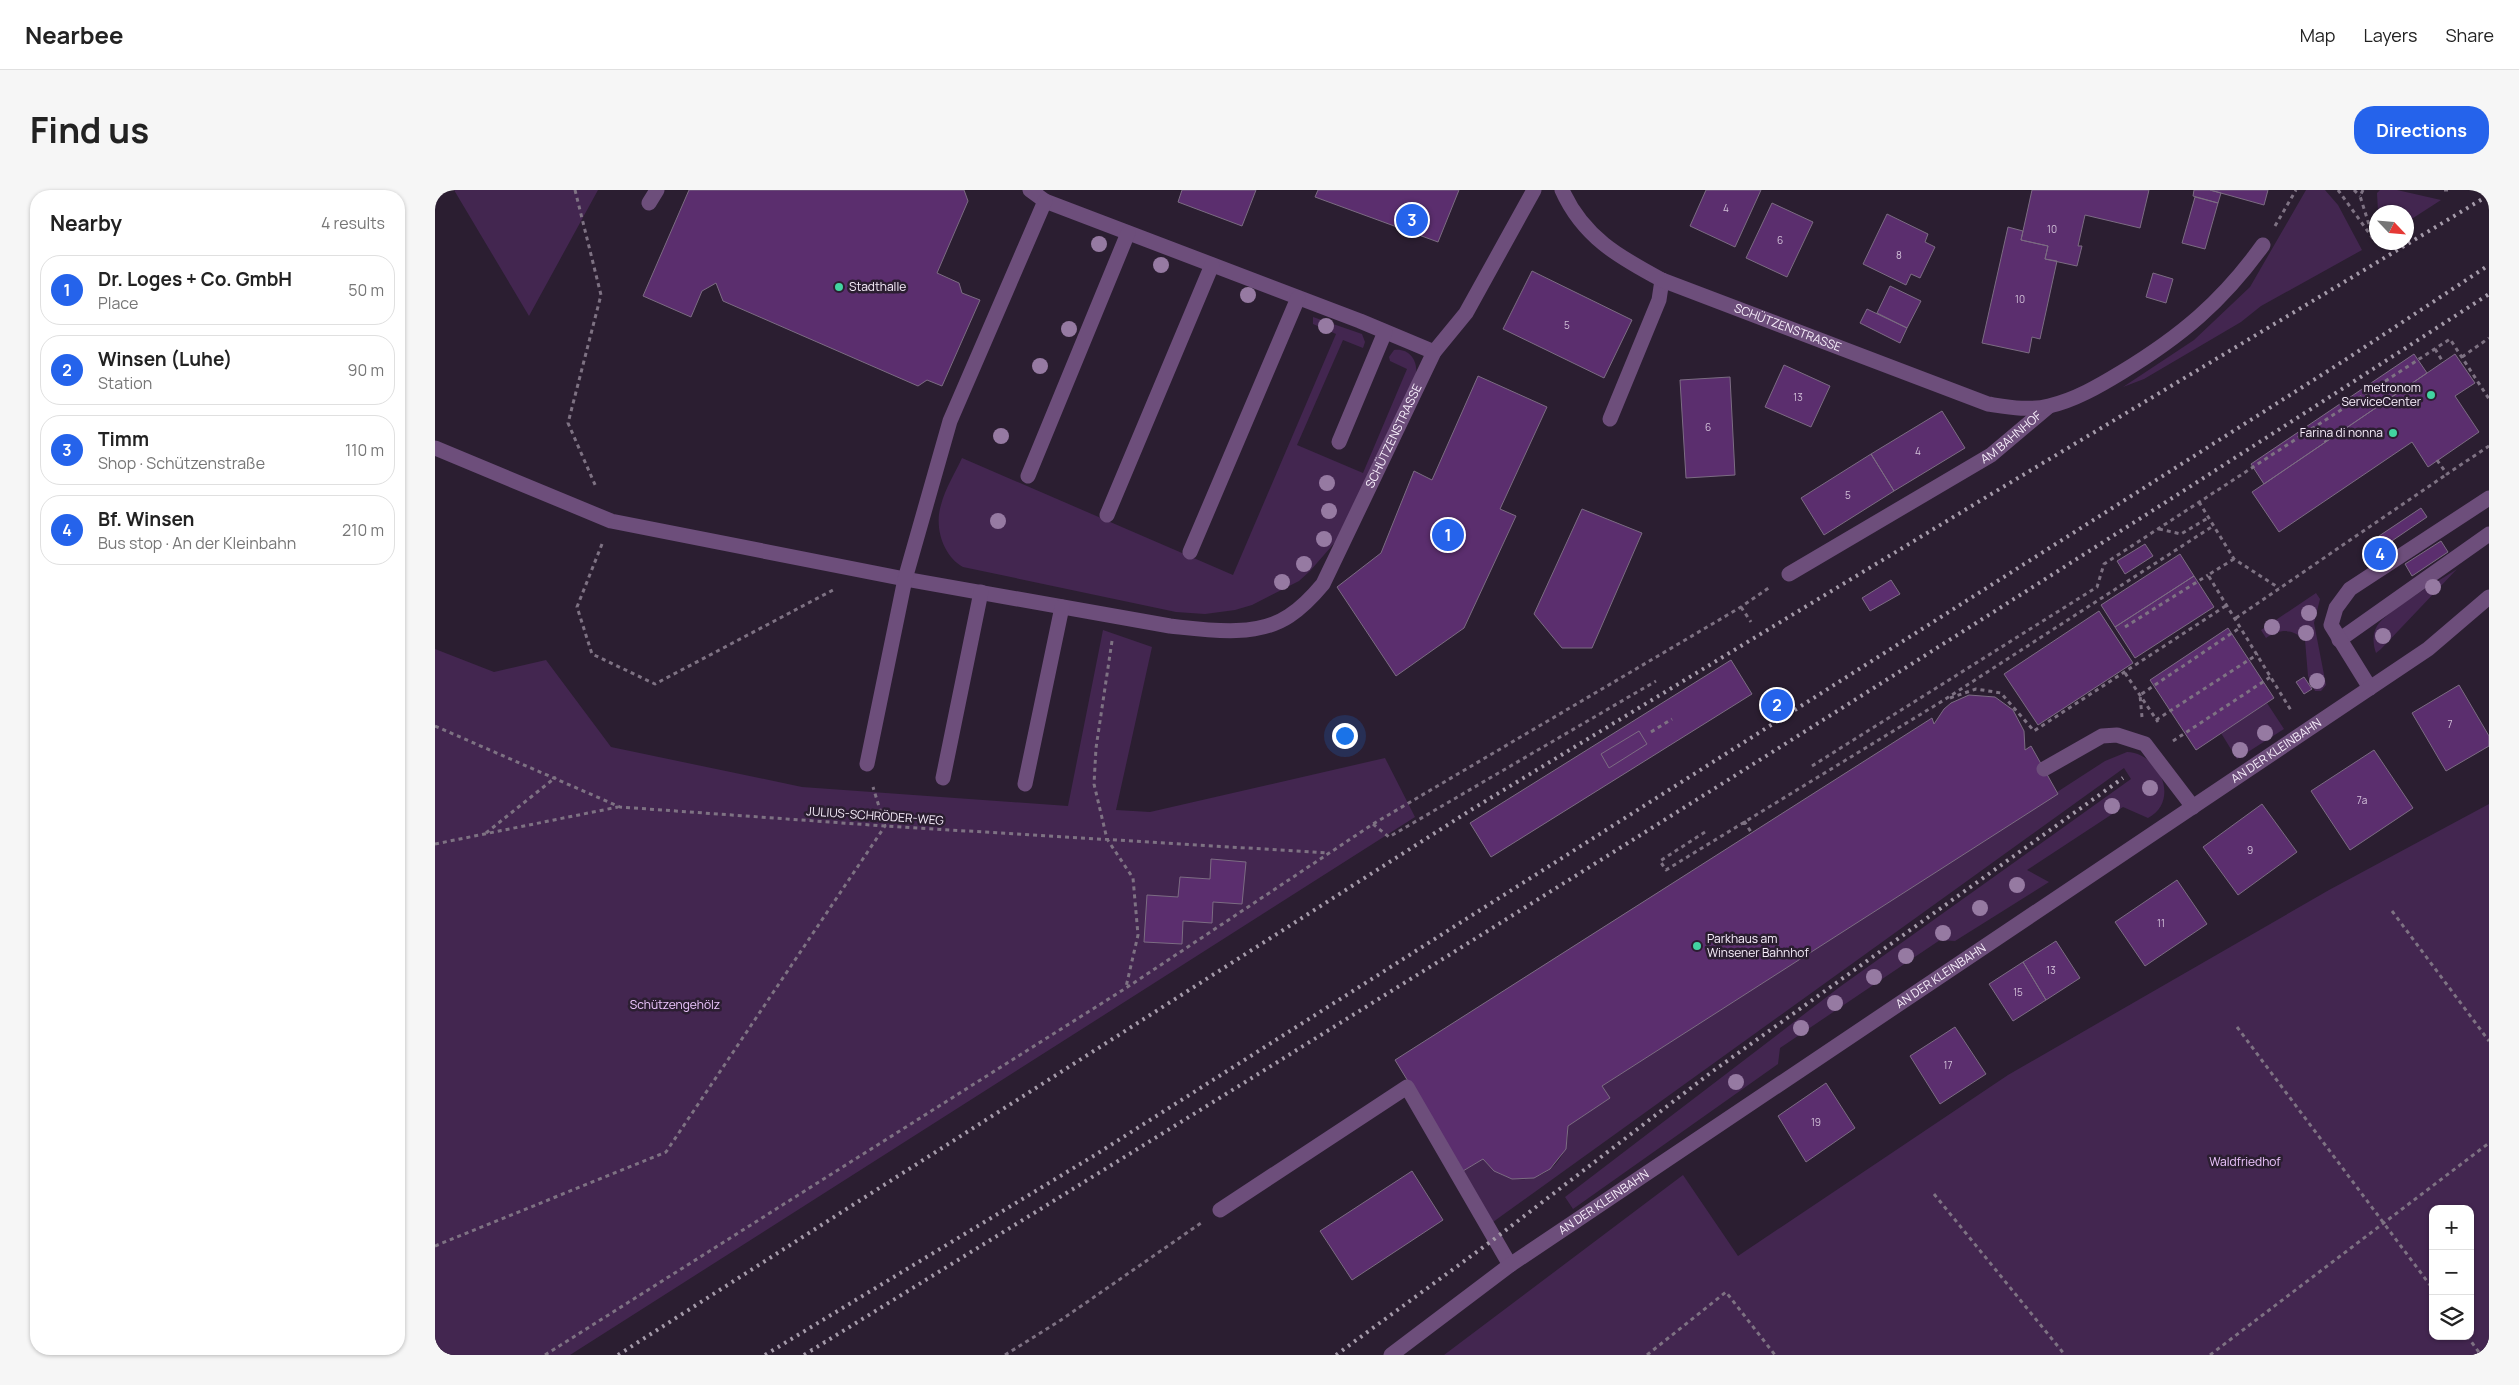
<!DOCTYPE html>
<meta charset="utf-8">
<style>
body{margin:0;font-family:Manrope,sans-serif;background:#f6f6f6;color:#222}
.controls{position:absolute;right:15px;bottom:15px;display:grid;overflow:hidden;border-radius:10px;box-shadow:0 1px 4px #0004}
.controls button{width:45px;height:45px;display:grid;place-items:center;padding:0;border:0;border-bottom:1px solid #e0e0e0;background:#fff;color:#222;font:25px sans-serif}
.compass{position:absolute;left:1934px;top:15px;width:45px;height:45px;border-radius:50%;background:#fff;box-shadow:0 1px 4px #0004;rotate:116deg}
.you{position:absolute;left:909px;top:545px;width:18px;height:18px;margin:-12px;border:4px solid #fff;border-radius:50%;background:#1a73e8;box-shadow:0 0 0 8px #1a73e833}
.badge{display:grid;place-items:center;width:32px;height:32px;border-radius:50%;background:#2563eb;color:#fff;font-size:16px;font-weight:700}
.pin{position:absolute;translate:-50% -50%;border:2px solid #fff;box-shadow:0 1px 5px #0006}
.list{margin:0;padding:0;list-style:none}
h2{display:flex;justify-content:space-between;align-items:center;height:65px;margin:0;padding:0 20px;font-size:21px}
h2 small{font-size:16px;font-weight:400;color:#767676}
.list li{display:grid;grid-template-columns:32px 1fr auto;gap:15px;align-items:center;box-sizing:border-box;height:70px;margin:0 10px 10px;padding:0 10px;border:1px solid #e0e0e0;border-radius:20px}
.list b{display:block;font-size:19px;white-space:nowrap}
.list p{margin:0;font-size:16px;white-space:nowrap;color:#767676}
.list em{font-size:16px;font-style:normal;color:#767676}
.icon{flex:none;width:28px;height:28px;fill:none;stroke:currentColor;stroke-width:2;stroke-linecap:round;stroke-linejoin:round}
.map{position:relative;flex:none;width:2054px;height:1165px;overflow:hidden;border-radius:20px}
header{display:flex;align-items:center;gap:30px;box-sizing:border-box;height:70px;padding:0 25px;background:#fff;border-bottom:1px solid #e0e0e0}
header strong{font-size:24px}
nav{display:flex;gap:28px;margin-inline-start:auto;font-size:18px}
.intro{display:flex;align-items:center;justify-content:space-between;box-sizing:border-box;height:120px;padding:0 30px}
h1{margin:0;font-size:35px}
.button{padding:12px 22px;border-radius:20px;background:#2563eb;color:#fff;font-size:18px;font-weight:700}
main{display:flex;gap:30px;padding:0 30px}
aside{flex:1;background:#fff;border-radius:20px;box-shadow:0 1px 4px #0004}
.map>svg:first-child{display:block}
.green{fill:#432650;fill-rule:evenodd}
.building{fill:#5b2e6e;stroke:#7c6c83}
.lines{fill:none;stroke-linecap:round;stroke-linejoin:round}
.path{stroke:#7e7283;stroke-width:3;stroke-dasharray:4 4;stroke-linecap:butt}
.lane{stroke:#6d4e7b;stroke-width:15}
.street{stroke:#6d4e7b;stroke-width:15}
.rail{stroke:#a59baa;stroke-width:4;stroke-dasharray:2.5 5;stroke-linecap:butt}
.tree{fill:#967aa2}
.poi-dot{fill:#42d4a1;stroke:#2b1e31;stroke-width:2}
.labels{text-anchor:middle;stroke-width:5;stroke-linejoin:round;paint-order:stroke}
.number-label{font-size:10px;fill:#d1bfd8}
.poi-label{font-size:12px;fill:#f8effc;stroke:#2b1e31;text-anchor:start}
.street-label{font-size:12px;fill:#f8effc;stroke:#2b1e31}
.park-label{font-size:12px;fill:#edc6fe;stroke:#2b1e31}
</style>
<header>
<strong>Nearbee</strong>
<nav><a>Map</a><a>Layers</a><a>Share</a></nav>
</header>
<div class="intro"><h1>Find us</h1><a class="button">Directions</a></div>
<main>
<aside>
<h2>Nearby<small>4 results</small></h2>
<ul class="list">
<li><span class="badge">1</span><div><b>Dr. Loges + Co. GmbH</b><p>Place</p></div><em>50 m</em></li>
<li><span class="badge">2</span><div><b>Winsen (Luhe)</b><p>Station</p></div><em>90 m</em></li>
<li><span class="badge">3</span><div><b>Timm</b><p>Shop · Schützenstraße</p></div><em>110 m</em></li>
<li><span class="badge">4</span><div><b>Bf. Winsen</b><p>Bus stop · An der Kleinbahn</p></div><em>210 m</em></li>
</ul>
</aside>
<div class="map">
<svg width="2054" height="1165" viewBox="0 0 2054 1165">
<rect width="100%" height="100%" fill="#2b1e31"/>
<path class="green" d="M19 0H163L94 126Z
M1871 0H1890L1903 15 1927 60 1826 116 1806 132 1709 189 1688 197 1759 150 1815 97Z
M1945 0H1962L2006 10 1972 32V22H1943L1942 3Z
M878 127 927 144 930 152 928 158 908 150 862 255 928 283 972 179 955 171 954 167 959 160C974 158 983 170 981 184L902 350 875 381 864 391 817 415 800 420 770 424 741 422 528 377C508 366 499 337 506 315 510 299 520 283 527 268L798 385 901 144 878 134Z
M2022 379 1946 459 1941 463C1938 455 1937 444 1942 436 1951 421 2004 391 2022 379Z
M1881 403 1885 409 1879 433 1891 495 1886 501H1880L1873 486 1870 450C1856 438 1846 439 1831 448L1826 440Z
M668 440 717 457 681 620 715 622 950 568 980 627 135 1165H0V459L59 482 111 470 176 557 367 597 633 616Z
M1832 513 1849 539 1802 569 1786 543Z
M1692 562C1724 563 1746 610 1713 628L1688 617 1592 680 1614 692 1520 751 1505 750 1345 858 1343 874 1138 1019 1130 1007 1406 796 1696 589 1689 578 1051 1037 1028 981 1048 969C1078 1009 1137 985 1133 936L1175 908 1167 896 1670 571Z
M2054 614V1165H1009L1248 985 1303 1066 1573 885 1894 700ZM1998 1019H2035V1146H1998Z"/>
<path class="building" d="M254 0H529L533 11 502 83 524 93 527 103 545 110 507 196 492 190 483 196 288 111 281 93 267 101 256 127 208 106Z
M747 0H821L807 36 743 12Z
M883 0H1024L1003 52 880 7Z
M1271 0H1326L1300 57 1255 36Z
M1597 0H1714L1705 38 1650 25 1643 56H1647L1642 76 1610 69 1613 56 1586 50Z
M1759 0H1775L1786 3 1783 13 1758 6Z
M1775 0H1833L1829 15Z
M1760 7 1783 13 1770 59 1747 53Z
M1337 13 1378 32 1352 87 1311 68Z
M1452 24 1493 44 1490 52 1500 57 1485 88 1476 84 1471 95 1428 74Z
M1573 37 1588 41 1586 50 1613 56 1610 69 1622 71 1605 149 1597 147 1594 163 1547 153Z
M1097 81 1197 130 1169 188 1068 139Z
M1718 83 1738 89 1731 113 1711 107Z
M1455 96 1486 111 1472 138 1442 123Z
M1432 119 1472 138 1465 153 1425 133Z
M1979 164 1992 183 1829 294 1816 274Z
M2020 164 2040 193 2020 206 2044 242 1993 277 1977 252 1844 342 1817 302Z
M1349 175 1395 196 1376 237 1330 217Z
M1043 186 1112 217 1065 319 1081 326 1029 438 961 486 902 397 946 363 979 281 997 290Z
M1295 187 1300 285 1251 288 1245 190Z
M1507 221 1530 258 1459 301 1436 264Z
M1436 264 1459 301 1389 345 1366 308Z
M1986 318 1992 327 1945 359 1938 350Z
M1147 319 1207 343 1157 458H1127L1099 424Z
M2006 351 2013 362 1977 386 1970 374Z
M1710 354 1718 366 1690 384 1682 371Z
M1745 364 1759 386 1680 437 1666 415Z
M1759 386 1779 417 1700 468 1680 437Z
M1456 390 1465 404 1435 421 1427 408Z
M1664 421 1698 473 1603 535 1569 484Z
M1793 438 1839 508 1761 560 1715 490Z
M1296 470 1317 504 1056 667 1035 633Z
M1869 487 1877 499 1869 504 1861 492Z
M2024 495 2054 546V556L2011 581 1977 523Z
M1534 505 1560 507 1578 520 1589 541 1590 560 1596 556 1623 604 1167 896 1175 908 1133 936 1131 959 1115 979 1099 988 1077 989 1059 981 1048 969 1028 981 960 870 1497 528 1499 534 1509 519 1516 513Z
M1204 541 1212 554 1174 578 1166 564Z
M1939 560 1978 618 1915 660 1876 601Z
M1827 614 1862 662 1803 705 1768 657Z
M776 669 811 672 807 714 778 712 777 733 748 731 747 754 709 752 712 705 743 707 745 687 775 689Z
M1742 690 1772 734 1710 776 1680 732Z
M1621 751 1645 788 1611 810 1588 772Z
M1588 772 1611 810 1578 831 1554 794Z
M1520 837 1551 884 1505 914 1475 866Z
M1391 893 1420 938 1371 972 1343 926Z
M977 981 1008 1030 917 1090 885 1041Z"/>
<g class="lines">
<path class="path" d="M140 0 166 105 133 233 161 297
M1903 0 1939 50
M1919 0 1925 6
M1928 0 1925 6 1937 44
M2009 0H2016
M1840 36 1861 0
M2000 159 2008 172
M2027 167 2054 148
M1949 192 1959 206
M1881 237 1891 252
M2002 270 2012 284 2054 256
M1764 312 1799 369 1844 398
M1724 339 1746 344 1773 328
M167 354 142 417 157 464 220 494 398 400
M1799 369 1773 385 1857 522
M1306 417 1316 432
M1801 428 2012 284
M1690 437 1773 385
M677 451 661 558 659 594 672 649 698 688 703 745 691 797
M1690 483 1723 532
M1515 508 1541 499 1566 503 1599 541 1792 415
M1707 527 1705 505 1806 437
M1721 530 1823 464
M0 536 185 617 450 636 894 663
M1216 542 1237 529
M1738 551 1837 486
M1377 576 1662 397 1669 374 2015 149 2054 209
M1309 631 1316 642
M938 634 954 647 1221 491
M1270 642 1225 671 1231 680 1509 510 1778 336
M51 643 121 587
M0 654 183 617
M1957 721 2054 851
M1802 837 1998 1099
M1499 1004 1630 1165
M0 1056 231 962 450 636 438 597
M2032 1146 2046 1165
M110 1165 691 798 938 634 1306 417 1335 397
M570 1165 626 1130 766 1033
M1212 1165 1291 1102 1340 1165
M1775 1165 2054 953"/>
<g class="lane">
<path d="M595 0 610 11 925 131 999 162"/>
<path d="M214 13 222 0"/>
<path d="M1175 229 1224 110 1227 90"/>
<path d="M904 252 950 142"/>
<path id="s1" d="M0 258 176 331 470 389 735 436C772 440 821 448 854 426 868 417 878 406 888 394L999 162 1031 123 1099 0"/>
<path d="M593 286 693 43"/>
<path d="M672 325 777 75"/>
<path d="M755 362 863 108"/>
<path id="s2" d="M1354 384 1556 265 1613 217"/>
<path d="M1904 450 2054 344"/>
<path d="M1935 498 1896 435 1901 418 1915 399 2054 308"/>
<path d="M432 574 470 389 515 231 610 11"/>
<path d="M1609 579 1667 546 1682 545 1710 554 1758 617"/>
<path d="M508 588 546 402"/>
<path d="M590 594 627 417"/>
<path d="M785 1020 972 897 1075 1075"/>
</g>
<g class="street">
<path id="s3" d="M1127 0C1148 47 1184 67 1227 90L1553 214C1573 217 1594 221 1614 216 1640 210 1664 196 1687 182 1746 146 1787 112 1828 55"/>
<path id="s4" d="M956 1165 1075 1075 1993 459 2054 407"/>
</g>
<path class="rail" d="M183 1165 1039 618 1553 306 2054 5
M330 1165 660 965 1910 170 2054 75
M369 1165C934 817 1497 465 2054 104
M901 1165 1058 1050 1278 881 1688 588"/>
</g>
<g class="tree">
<circle cx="664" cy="54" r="8"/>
<circle cx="726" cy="75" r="8"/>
<circle cx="813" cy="105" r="8"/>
<circle cx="891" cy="136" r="8"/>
<circle cx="634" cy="139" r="8"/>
<circle cx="605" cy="176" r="8"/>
<circle cx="566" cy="246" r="8"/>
<circle cx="892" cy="293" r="8"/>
<circle cx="894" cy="321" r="8"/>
<circle cx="563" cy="331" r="8"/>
<circle cx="889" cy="349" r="8"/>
<circle cx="869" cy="374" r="8"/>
<circle cx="847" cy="392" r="8"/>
<circle cx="1998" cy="397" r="8"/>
<circle cx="1874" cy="423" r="8"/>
<circle cx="1837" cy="437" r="8"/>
<circle cx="1871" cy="443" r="8"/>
<circle cx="1948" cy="446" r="8"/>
<circle cx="1882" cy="491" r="8"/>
<circle cx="1830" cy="543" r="8"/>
<circle cx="1805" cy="560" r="8"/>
<circle cx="1715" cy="598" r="8"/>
<circle cx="1677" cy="616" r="8"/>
<circle cx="1582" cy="695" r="8"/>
<circle cx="1545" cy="718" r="8"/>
<circle cx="1508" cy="743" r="8"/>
<circle cx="1471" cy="766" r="8"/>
<circle cx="1439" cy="787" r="8"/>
<circle cx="1400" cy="813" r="8"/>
<circle cx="1366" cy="838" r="8"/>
<circle cx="1301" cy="892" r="8"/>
</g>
<g class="poi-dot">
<circle cx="404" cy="97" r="5"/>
<circle cx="1996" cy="205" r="5"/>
<circle cx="1958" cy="243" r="5"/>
<circle cx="1262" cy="756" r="5"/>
</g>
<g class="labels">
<g class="number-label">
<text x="1291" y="22">4</text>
<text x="1617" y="43">10</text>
<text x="1345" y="54">6</text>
<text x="1464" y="69">8</text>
<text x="1585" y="113">10</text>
<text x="1132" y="139">5</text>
<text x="1363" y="211">13</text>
<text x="1273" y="241">6</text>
<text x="1483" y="265">4</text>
<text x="1413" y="309">5</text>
<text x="2015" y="538">7</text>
<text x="1927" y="614">7a</text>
<text x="1815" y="664">9</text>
<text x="1726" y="737">11</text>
<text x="1616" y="784">13</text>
<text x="1583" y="806">15</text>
<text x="1513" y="879">17</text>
<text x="1381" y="936">19</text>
</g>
<g class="poi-label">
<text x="414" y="101">Stadthalle</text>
<text x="1986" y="202" text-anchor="end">metronom<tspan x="1986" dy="14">ServiceCenter</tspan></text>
<text x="1948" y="247" text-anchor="end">Farina di nonna</text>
<text x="1272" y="753">Parkhaus am<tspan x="1272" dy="14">Winsener Bahnhof</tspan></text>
</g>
<g class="street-label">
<text dy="4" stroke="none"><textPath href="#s3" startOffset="272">SCHÜTZENSTRASSE</textPath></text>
<text dy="4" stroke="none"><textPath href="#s1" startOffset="1092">SCHÜTZENSTRASSE</textPath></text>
<text dy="4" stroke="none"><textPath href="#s2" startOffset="261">AM BAHNHOF</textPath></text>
<text dy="4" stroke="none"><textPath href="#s4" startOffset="1072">AN DER KLEINBAHN</textPath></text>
<text transform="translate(440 626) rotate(4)" y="4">JULIUS-SCHRÖDER-WEG</text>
<text dy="4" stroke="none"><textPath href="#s4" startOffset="668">AN DER KLEINBAHN</textPath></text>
<text dy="4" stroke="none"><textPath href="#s4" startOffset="262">AN DER KLEINBAHN</textPath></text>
</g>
<g class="park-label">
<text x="240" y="819">Schützengehölz</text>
<text x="1810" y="976">Waldfriedhof</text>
</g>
</g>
</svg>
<div class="controls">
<button>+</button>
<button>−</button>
<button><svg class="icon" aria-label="layers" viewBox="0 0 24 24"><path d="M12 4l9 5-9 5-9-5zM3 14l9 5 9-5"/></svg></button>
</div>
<svg class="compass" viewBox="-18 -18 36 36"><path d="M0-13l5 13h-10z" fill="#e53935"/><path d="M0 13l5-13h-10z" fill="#767676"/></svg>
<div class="you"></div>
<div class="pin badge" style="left:1013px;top:345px">1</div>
<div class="pin badge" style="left:1342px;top:515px">2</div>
<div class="pin badge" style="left:977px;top:30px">3</div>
<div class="pin badge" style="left:1945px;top:364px">4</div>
</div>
</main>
